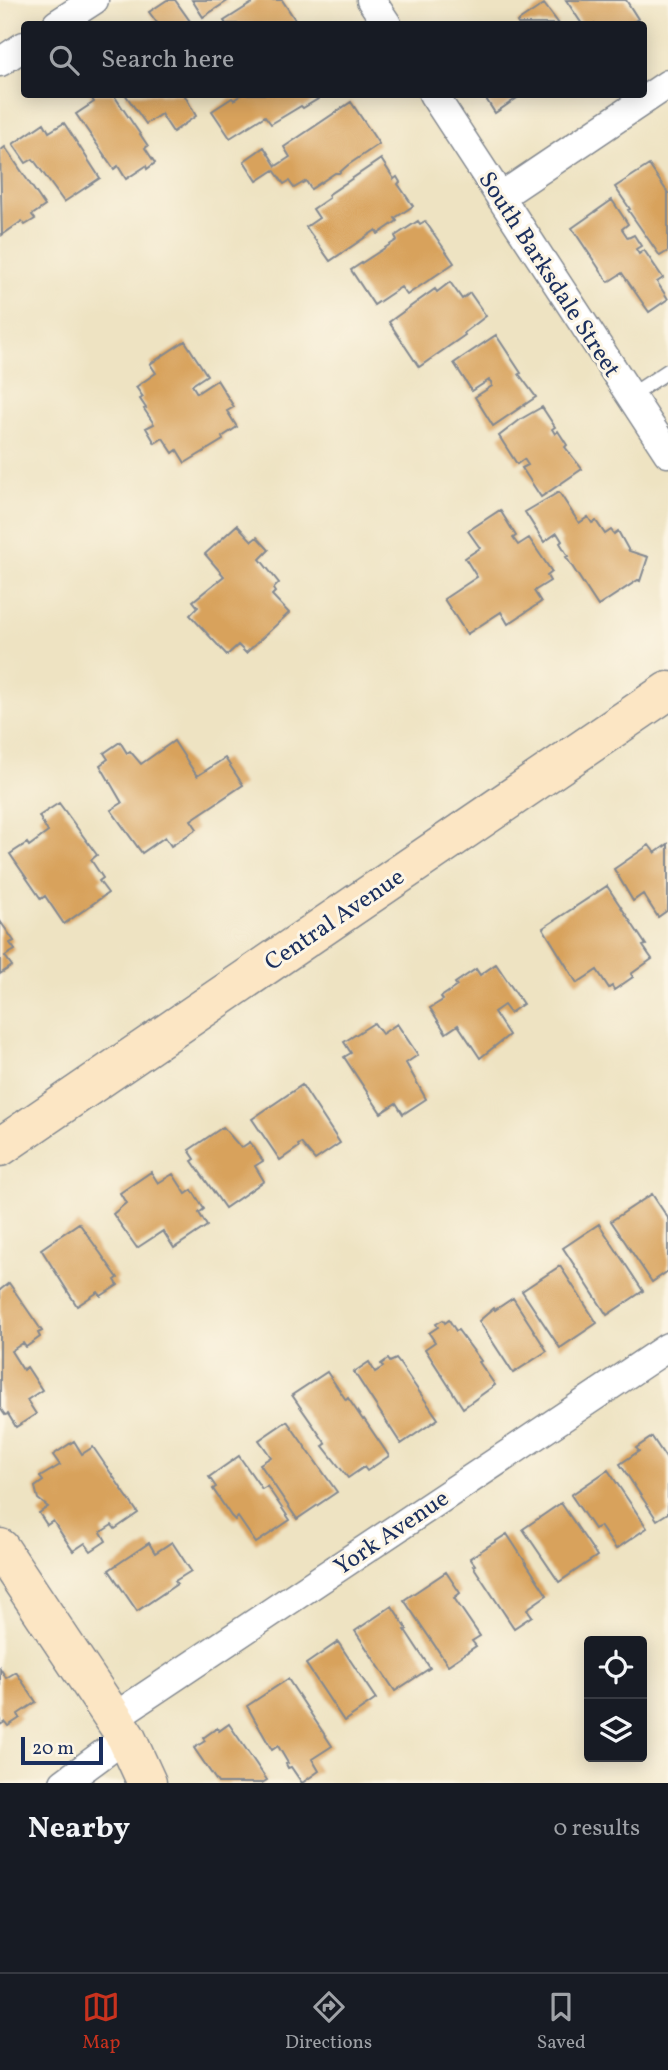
<!DOCTYPE html>
<style>
body{margin:0;font-family:Vollkorn,serif;background:#20242c;color:#f1f3f6}
.controls{position:absolute;right:21px;bottom:21px;display:grid;overflow:hidden;border-radius:7px;box-shadow:0 4px 18px #0003}
.controls button{width:63px;height:63px;display:grid;place-items:center;padding:0;border:0;border-bottom:2px solid #363941;background:#171b24;color:#f1f3f6;font:35px sans-serif}
.scale{position:absolute;left:21px;bottom:18px;width:82px;box-sizing:border-box;padding-left:7px;border:4px solid #1b2f5e;border-top:0;font-size:19px;line-height:24px;white-space:nowrap;color:#1b2f5e;-webkit-text-stroke:5px #fcf5e5;paint-order:stroke}
.list{margin:0;padding:0;list-style:none}
h2{display:flex;justify-content:space-between;align-items:center;height:91px;margin:0;padding:0 28px;font-size:30px}
h2 small{font-size:23px;font-weight:400;color:#9ea1a6}
.icon{flex:none;width:38px;height:38px;fill:none;stroke:currentColor;stroke-width:2;stroke-linecap:round;stroke-linejoin:round}
.map{position:relative;flex:none;width:668px;height:1783px;overflow:hidden}
.search{position:absolute;background:#171b24;box-shadow:0 4px 18px #0003;left:21px;right:21px;top:21px;height:77px;display:flex;align-items:center;gap:18px;box-sizing:border-box;padding:0 24px;border-radius:7px;color:#9ea1a6;font-size:26px}
.sheet{height:189px;background:#171b24}
nav{display:flex;justify-content:space-around;align-items:center;box-sizing:border-box;height:98px;border-top:2px solid #363941;background:#171b24;font-size:19px;color:#9ea1a6}
nav a{display:grid;justify-items:center;gap:4px}
nav .on{color:#c8321e}
.map>svg:first-child{display:block}
.building{fill:#d8a25b}
.lines{fill:none;stroke-linecap:round;stroke-linejoin:round}
.lane-casing{stroke:#848990;stroke-width:17}
.street-casing{stroke:#848990;stroke-width:31}
.secondary-casing{stroke:#848990;stroke-width:41}
.lane{stroke:#fff;stroke-width:14}
.street{stroke:#fff;stroke-width:28}
.secondary{stroke:#fce6c4;stroke-width:38}
.labels{text-anchor:middle;stroke-width:6;stroke-linejoin:round;paint-order:stroke}
.street-label{font-size:24px;fill:#1b2f5e;stroke:#fcf5e5}
</style>
<div class="map">
<svg width="668" height="1783" viewBox="0 0 668 1783">
<rect width="100%" height="100%" fill="#fcf5e5"/>
<filter id="ink" filterUnits="userSpaceOnUse"><feTurbulence type="fractalNoise" baseFrequency=".0143" numOctaves="2"/><feDisplacementMap in="SourceGraphic" scale="14" xChannelSelector="R" yChannelSelector="G"/><feConvolveMatrix kernelMatrix="1 2 1 2 8 2 1 2 1" color-interpolation-filters="sRGB"/></filter>
<filter id="wash" filterUnits="userSpaceOnUse"><feTurbulence type="fractalNoise" baseFrequency=".00686" numOctaves="4" result="noise"/><feDisplacementMap in="SourceGraphic" scale="28" xChannelSelector="R" yChannelSelector="G"/><feGaussianBlur stdDeviation="1.57" result="paint"/><feColorMatrix in="noise" values="0 0 0 0 0 0 0 0 0 0 0 0 0 0 0 0 0 1.4 0 .05"/><feComposite in="paint" operator="in"/></filter>
<g filter="url(#wash)">
<rect width="100%" height="100%" fill="#eee3c2"/>
<g id="blocks">
<path class="building" d="M167 0H175L192 24H158L149 12Z
M192 0H229L203 17Z
M257 0H282L298 24H226L224 21Z
M566 0H626L638 19 629 24H582Z
M544 4 559 24H518L517 22Z
M89 94H113L148 146 145 148 155 163 147 169 146 166 126 179 118 166 114 169 76 114 94 102Z
M125 94H184L196 116 173 132 161 114 146 124Z
M242 94H320L316 97 318 99 303 108 301 106 271 124 265 116 230 138 212 111 232 98 234 100Z
M483 94H523L495 113Z
M351 102 379 144 348 165 339 173H335L311 189 306 181 294 188 289 181 284 184 274 170 257 181 244 161 264 147 276 166 290 157 284 147Z
M44 123 49 132 64 123 100 178 64 202 33 159 26 163 13 144Z
M5 147 45 206 32 215 35 219 25 225 22 221 2 235 0 151Z
M381 159 394 179 397 177 400 182 398 184 413 206 395 218 397 221 378 234 376 230 330 261 306 227 319 218 313 209 329 198 328 195Z
M649 165 668 193V251L660 256 628 210 630 209 615 187Z
M612 200 628 224 622 229 628 238 634 235 641 246 636 249 639 254 644 250 663 278 657 282 668 299 649 312 622 273 608 282 572 228Z
M418 221 420 224 425 221 454 263 407 295 401 287 374 305 351 270 397 240 395 236Z
M450 282 462 299 470 293 486 316 464 333 465 335 419 367 389 322 435 289 437 292Z
M496 335 521 373 519 374 536 397 493 426 475 397 492 386 491 382 489 380 472 391 454 363Z
M185 341 207 375 192 385 197 393 217 380 234 407 227 411 237 427 222 437 223 440 185 463 177 450 173 453 163 438 155 443 146 428 154 424 144 409 146 408 140 399 143 397 136 387 156 373 150 364Z
M542 407 555 427 552 429 555 434 558 431 567 445 565 447 582 469 541 497 522 468 528 465 524 459 517 464 499 436 521 419Z
M559 492 579 523 588 517 592 523 596 521 605 534 611 530 614 534 618 531 629 551 648 557 640 581 638 580 598 606 566 557 568 556 560 543 562 541 557 533 544 542 525 512Z
M500 510 516 536 513 538 518 545 529 538 552 572 547 576 550 581 534 591 541 602 508 624 501 612 467 634 444 599 477 577 465 558 480 548 468 531Z
M237 525 252 541 257 537 269 550 260 559 279 583 273 589 275 592 272 595 289 613 246 653 238 645 227 655 190 615 198 607 193 601 224 576 205 554Z
M174 741 197 776 225 758 243 785 191 820 197 829 171 846 165 837 142 853 111 810 122 803 100 765 108 759 104 753 120 742 127 753 130 751 141 764Z
M59 803 97 855 91 860 103 878 99 881 108 893 64 924 45 896 41 899 10 854 27 843 29 846 48 832 39 816Z
M668 844V910L658 917 643 894 633 901 614 869 649 845 655 853Z
M607 886 646 945 643 946 652 959 631 974 633 977 614 990 612 986 609 988 597 970 577 983 543 928Z
M0 921 14 941 10 943 15 950 5 956 12 966 0 974Z
M496 964 523 1004 510 1013 504 1005 494 1012 509 1035 480 1058 458 1025 446 1033 430 1008 443 1000 441 997 457 986 455 983 476 969 480 975Z
M374 1023 382 1034 397 1024 418 1055 406 1063 426 1099 403 1114 396 1103 381 1113 344 1057 351 1053 344 1042Z
M302 1085 340 1143 315 1160 301 1143 298 1145 299 1147 280 1160 252 1119Z
M223 1127 241 1148 250 1142 263 1161 255 1166 264 1181 225 1208 192 1161 195 1159 189 1150Z
M151 1172 158 1183 173 1174 186 1194 192 1190 204 1209 199 1213 207 1226 174 1248 163 1231 137 1248 113 1214 126 1203 120 1193Z
M652 1194 668 1218V1271L652 1282 611 1221Z
M79 1223 118 1278 115 1280 118 1285 101 1296 98 1292 77 1306 41 1249Z
M599 1224 643 1291 607 1315 563 1248Z
M560 1266 597 1323 560 1348 522 1291Z
M9 1283 42 1331 38 1333 40 1337 26 1347 23 1343 11 1351 23 1370 27 1367 42 1390 27 1400 36 1414 16 1427 8 1414 5 1415 0 1408V1290Z
M513 1298 547 1351 513 1373 479 1321 494 1308 495 1310Z
M443 1320 445 1323 449 1320 456 1331 458 1330 481 1361 479 1362 495 1385 463 1408 425 1349 435 1342 429 1333 438 1327 436 1324Z
M388 1359 390 1362 396 1359 400 1364 438 1419 401 1444 354 1372 369 1362 375 1372 383 1367 381 1364Z
M327 1372 346 1400 348 1398 363 1420 364 1419 389 1456 367 1471 364 1467 348 1478 323 1446 326 1444 292 1395Z
M287 1421 337 1492 297 1519 260 1464 271 1457 259 1440Z
M652 1437 668 1461V1513L657 1520 620 1464 639 1451 636 1448Z
M74 1441 82 1454 93 1447 138 1513 115 1529 112 1525 101 1532 106 1541 91 1551 85 1543 73 1551 53 1521 47 1525 39 1513 48 1507 38 1499 35 1487 43 1481 40 1477 60 1465 53 1455Z
M239 1456 262 1489 267 1486 290 1520 256 1543 238 1517 235 1520 231 1516 213 1489 216 1487 209 1477Z
M608 1470 647 1528 616 1549 600 1526 594 1529 571 1495Z
M561 1503 597 1556 559 1582 523 1529Z
M507 1534 547 1595 527 1609 532 1616 514 1628 473 1566 475 1565 470 1558Z
M172 1542 191 1571 175 1581 177 1584 137 1611 109 1570 149 1543 155 1553Z
M446 1572 460 1593 454 1598 480 1636 472 1641 476 1646 448 1665 404 1600Z
M392 1606 407 1629 405 1630 430 1668 395 1691 355 1631Z
M338 1642 376 1699 344 1721 306 1664Z
M0 1668 6 1678 16 1672 36 1702 18 1714 20 1718 8 1726 5 1722 0 1725Z
M288 1679 332 1746 312 1759 319 1771 302 1783 291 1767 288 1768 286 1764 288 1763 278 1746 272 1750 247 1706Z
M229 1724 267 1780 262 1783H218L194 1748 205 1741 203 1738 217 1728 219 1731Z"/>
</g>
</g>
<g filter="url(#ink)">
<use href="#blocks" fill-opacity="0" stroke="#848990" stroke-width="2"/>
<g class="lines">
<defs>
<path id="lane" d="M630 396 668 371"/>
<path id="street" d="M371 0 387 24
M57 24 94 0
M0 62 24 46
M433 94 668 453
M500 197 668 84
M113 1718 668 1347
M64 1783 126 1737"/>
<path id="secondary" d="M0 1147 668 691
M0 1548 126 1737 147 1783"/>
</defs>
<use href="#lane" class="lane-casing"/>
<use href="#street" class="street-casing"/>
<use href="#secondary" class="secondary-casing"/>
<use href="#lane" class="lane"/>
<use href="#street" class="street"/>
<use href="#secondary" class="secondary"/>
</g>
</g>
<g class="labels">
<g class="street-label">
<text transform="translate(550 274) rotate(57)" y="8">South Barksdale Street</text>
<text transform="translate(334 919) rotate(-34)" y="8">Central Avenue</text>
<text transform="translate(391 1532) rotate(-34)" y="8">York Avenue</text>
</g>
</g>
</svg>
<div class="controls">
<button><svg class="icon" aria-label="locate" viewBox="0 0 24 24"><circle cx="12" cy="12" r="6"/><path d="M12 2v4M12 18v4M2 12h4M18 12h4"/></svg></button>
<button><svg class="icon" aria-label="layers" viewBox="0 0 24 24"><path d="M12 4l9 5-9 5-9-5zM3 14l9 5 9-5"/></svg></button>
</div>
<div class="scale">20 m</div>
<div class="search"><svg class="icon" aria-label="search" viewBox="0 0 24 24"><circle cx="10" cy="10" r="6"/><path d="M15 15l6 6"/></svg>Search here</div>
</div>
<section class="sheet">
<h2>Nearby<small>0 results</small></h2>
<ul class="list">
</ul>
</section>
<nav>
<a class="on"><svg class="icon" aria-label="map" viewBox="0 0 24 24"><path d="M3 6l6-2 6 2 6-2v14l-6 2-6-2-6 2zM9 4v14M15 6v14"/></svg>Map</a>
<a><svg class="icon" aria-label="directions" viewBox="0 0 24 24"><path d="M12 3l9 9-9 9-9-9zM9 14v-3h6M13 9l2 2-2 2"/></svg>Directions</a>
<a><svg class="icon" aria-label="saved" viewBox="0 0 24 24"><path d="M7 4h10v16l-5-4-5 4z"/></svg>Saved</a>
</nav>
